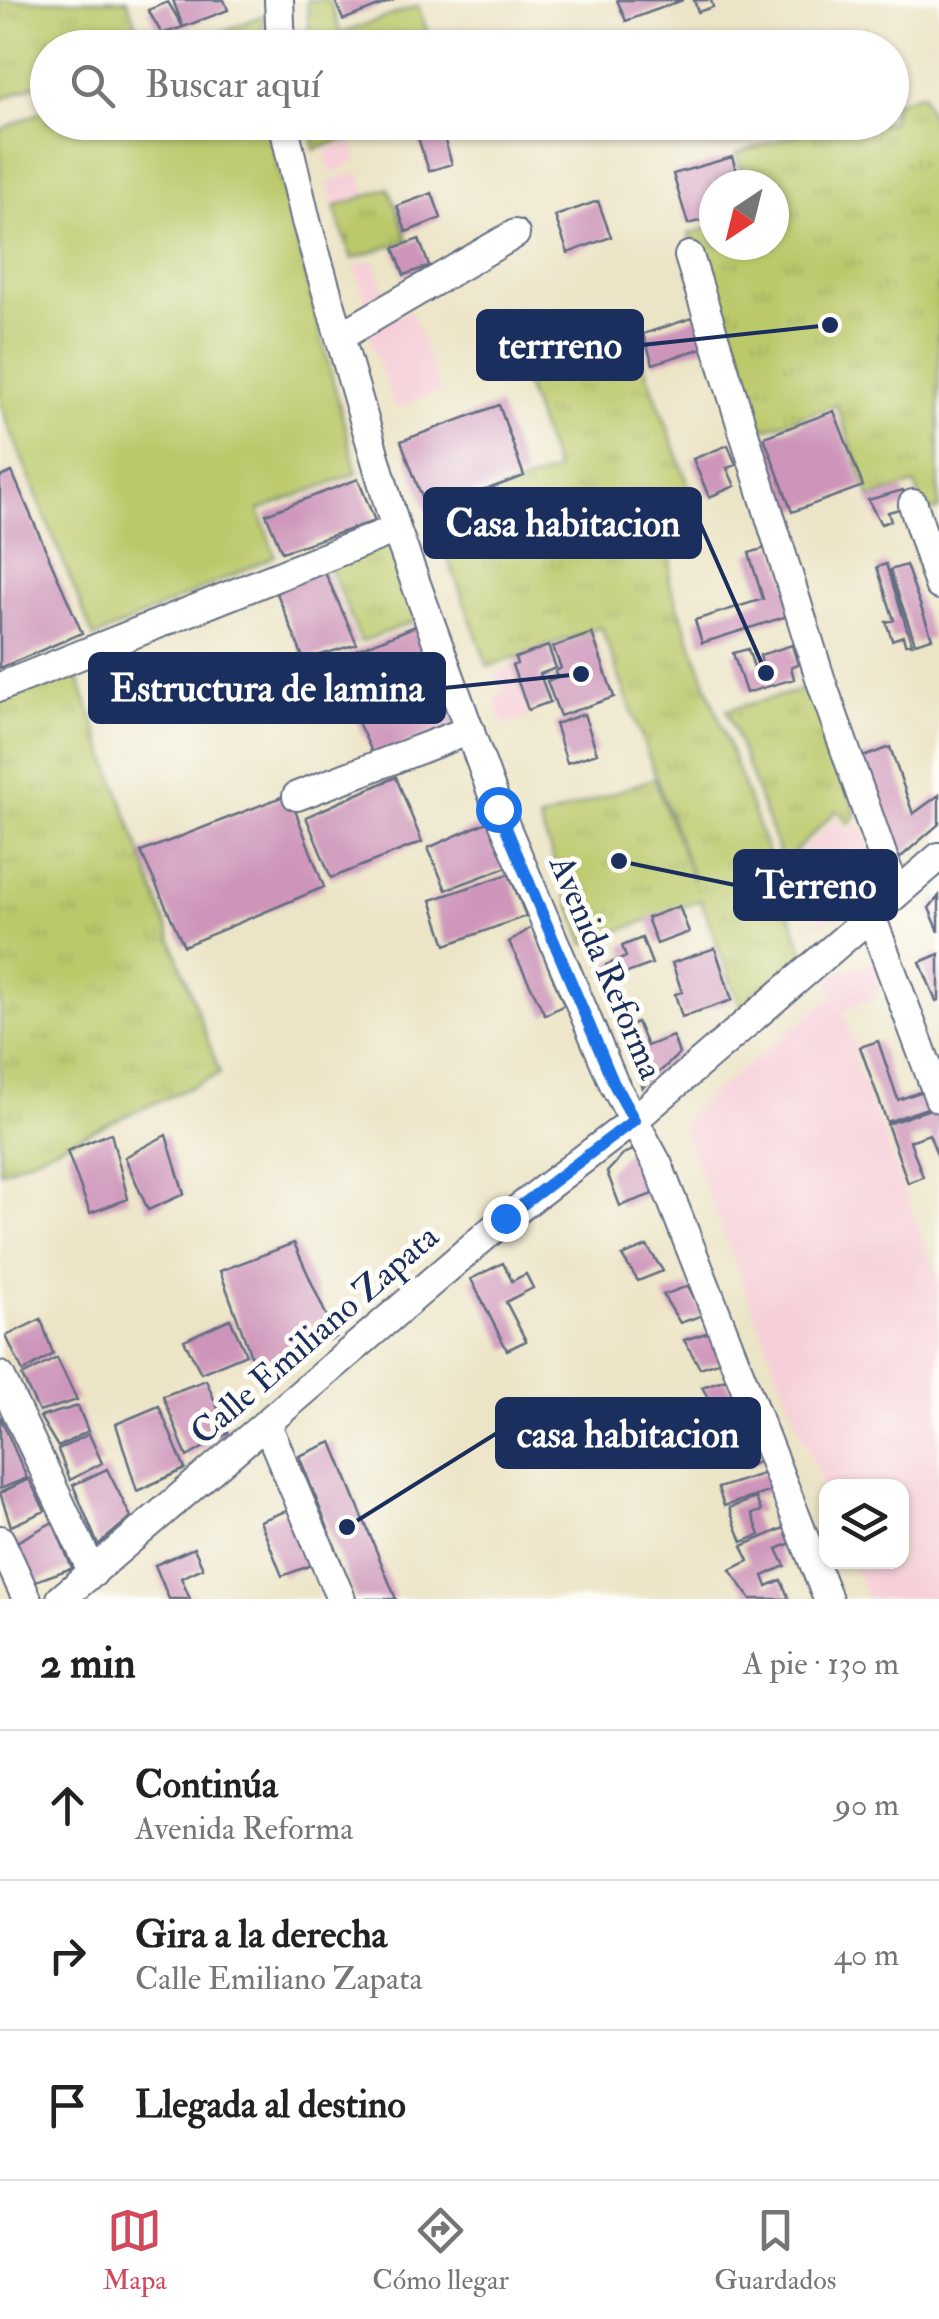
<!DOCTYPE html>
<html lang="es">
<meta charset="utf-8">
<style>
body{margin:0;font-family:"IM FELL Double Pica",serif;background:#f2f2f2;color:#222}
.controls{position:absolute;right:30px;bottom:30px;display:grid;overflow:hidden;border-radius:20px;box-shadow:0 2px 8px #0004}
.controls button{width:90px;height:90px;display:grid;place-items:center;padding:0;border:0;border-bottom:2px solid #e0e0e0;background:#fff;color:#222;font:50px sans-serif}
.compass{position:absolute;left:699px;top:170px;width:90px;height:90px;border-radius:50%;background:#fff;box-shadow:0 2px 8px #0004;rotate:215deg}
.stop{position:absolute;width:30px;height:30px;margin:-22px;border:8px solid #1a73e8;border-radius:50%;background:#fff}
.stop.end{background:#1a73e8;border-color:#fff;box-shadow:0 2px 10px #0008}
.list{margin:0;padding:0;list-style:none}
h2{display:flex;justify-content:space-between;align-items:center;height:130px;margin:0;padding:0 40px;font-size:42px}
h2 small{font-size:32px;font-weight:400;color:#767676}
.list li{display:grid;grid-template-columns:65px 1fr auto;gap:30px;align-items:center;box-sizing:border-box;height:150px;padding:0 40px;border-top:2px solid #e0e0e0}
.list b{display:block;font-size:38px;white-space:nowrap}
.list p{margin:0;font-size:32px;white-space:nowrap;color:#767676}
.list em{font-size:32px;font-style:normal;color:#767676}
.icon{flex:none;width:55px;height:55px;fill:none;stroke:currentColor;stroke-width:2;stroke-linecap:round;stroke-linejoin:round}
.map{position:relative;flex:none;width:939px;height:1599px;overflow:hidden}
.search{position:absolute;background:#fff;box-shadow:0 2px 8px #0004;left:30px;right:30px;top:30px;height:110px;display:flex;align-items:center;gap:25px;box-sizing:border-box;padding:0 35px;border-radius:55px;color:#767676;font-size:38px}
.sheet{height:580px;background:#fff}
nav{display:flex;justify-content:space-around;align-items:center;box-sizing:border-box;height:140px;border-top:2px solid #e0e0e0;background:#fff;font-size:28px;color:#767676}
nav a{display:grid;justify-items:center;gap:5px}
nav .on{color:#d1495b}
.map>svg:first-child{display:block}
.built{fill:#f6cfd8}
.grass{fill:url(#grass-tufts);stroke:#6b7c64;stroke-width:2.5}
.pitch{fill:#bbc96b;stroke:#6b7c64;stroke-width:2.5}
.building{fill:#ce95ba}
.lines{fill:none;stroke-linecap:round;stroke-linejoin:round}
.minor-casing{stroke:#646e82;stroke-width:32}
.minor{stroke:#fff;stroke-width:28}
.route{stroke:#1a73e8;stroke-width:12}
.labels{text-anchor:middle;stroke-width:10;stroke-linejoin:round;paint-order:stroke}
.street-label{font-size:35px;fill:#1b2f5e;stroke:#fdfcf7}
.leader{fill:none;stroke:#1b2f5e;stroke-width:4}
.callout-dot{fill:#1b2f5e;stroke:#fdfcf7;stroke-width:4}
.callout{fill:#1b2f5e;stroke:#1b2f5e;stroke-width:4}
.callout-label{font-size:38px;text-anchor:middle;font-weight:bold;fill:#fff}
</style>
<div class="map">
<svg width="939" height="1599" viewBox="0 0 939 1599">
<defs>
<pattern id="grass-tufts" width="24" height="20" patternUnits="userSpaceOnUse" patternTransform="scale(2.5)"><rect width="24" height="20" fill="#bbc96b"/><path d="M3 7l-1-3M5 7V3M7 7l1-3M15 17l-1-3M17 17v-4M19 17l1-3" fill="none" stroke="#a0ad5f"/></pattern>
</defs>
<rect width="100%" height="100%" fill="#fdfcf7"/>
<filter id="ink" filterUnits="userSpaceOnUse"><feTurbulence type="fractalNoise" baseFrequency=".01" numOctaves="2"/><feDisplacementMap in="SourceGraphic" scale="20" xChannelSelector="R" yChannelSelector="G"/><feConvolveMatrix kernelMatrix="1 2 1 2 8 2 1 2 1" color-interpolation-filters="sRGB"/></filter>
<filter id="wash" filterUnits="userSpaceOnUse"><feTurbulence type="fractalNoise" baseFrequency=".0048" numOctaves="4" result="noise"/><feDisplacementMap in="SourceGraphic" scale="40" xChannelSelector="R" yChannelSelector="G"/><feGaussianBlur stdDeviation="2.25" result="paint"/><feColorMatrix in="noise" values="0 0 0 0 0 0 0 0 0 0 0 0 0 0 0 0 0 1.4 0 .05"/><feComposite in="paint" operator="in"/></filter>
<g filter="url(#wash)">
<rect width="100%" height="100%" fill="#ece4c6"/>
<path class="built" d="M352 141 358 160 332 173 324 151Z
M359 172 367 194 335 205 328 183Z
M374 260 388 303 368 309 355 265Z
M411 311 441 392 395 408 366 328Z
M512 667 529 718 504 726 494 697 503 693 496 672Z
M838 818 849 831 860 822 881 878 823 924 804 864 807 859 800 851Z
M876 960 884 978 875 982 880 995 842 1012 856 1048 855 1060 939 1281V1599H867L852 1562H902V1486H826V1495L684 1132 686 1115 835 994 828 977Z"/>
<path class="grass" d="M0 0H127L142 39 123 47 48 48 47 80 0 100Z
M307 0H329L341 33 418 6 433 47H310Z
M922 93 939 142V509L925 513 915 484 870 498 837 405 756 432 689 234 714 226V245H774V185H747L736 154 832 123 892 122V103Z
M313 123V122L391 123 314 150Z
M389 188 408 240 352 259 334 207Z
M631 328 704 527 674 537 669 581 806 958 742 1011 701 900 585 944 539 820 654 778 694 881 601 627 488 667 432 515 556 471 519 368Z
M391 540 417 620 361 642 328 564Z
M76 672 220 1074 0 1172V702Z
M814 687 857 814 849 824 837 810 783 863 727 710Z"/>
<path class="pitch" d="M263 15V47H188Z
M47 109 48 122 266 123 357 473 259 510 275 556 94 638 0 404V130Z"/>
<g id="blocks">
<path class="building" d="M173 0H224L228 10 183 27 162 34 148 10 168 2 183 27Z
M335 0H394L343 20Z
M617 0H683L626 21Z
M694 0H711L713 7 698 12Z
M435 122H439L452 164 429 171 415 129Z
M732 157 741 185H714V217L688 224 673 174Z
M432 193 441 218 406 232 397 206Z
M598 201 611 237 568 253 555 216Z
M419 239 429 266 404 275 394 248Z
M704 314 715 344 653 364 643 334Z
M499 405 524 476 427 511 401 441Z
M834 411 863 486 792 512 764 437Z
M728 445 736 465 727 468 735 486 709 497 693 459Z
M12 472 82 633 0 668V477Z
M358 479 375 521 282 552 266 514Z
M903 490 907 507 888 512 891 521 881 524 868 500Z
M775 545 797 613 702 643 695 620 763 599 749 553Z
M886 564 912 644H905L903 636 892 640 886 622 894 620 877 567Z
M906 565 932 638 915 643 890 570Z
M322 566 357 644 304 660 274 586Z
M421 624 460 724 374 756 329 661Z
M592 633 614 697 560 716 547 681 557 677 555 672 561 668 553 647Z
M792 645 798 665 791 667 794 679 746 693 733 653 748 649 754 667 762 664 760 655Z
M548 646 556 668 540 674 550 702 528 710 512 665 517 664 515 658Z
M584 714 597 753 567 763 555 724Z
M890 747 913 814 939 795V824L894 863 857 759Z
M396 777 422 842 331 878 306 817Z
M289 794 324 887 184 946 141 852Z
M489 821 507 867 446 890 428 848Z
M509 874 526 916 446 945 431 900Z
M939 896V932L929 908Z
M679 906 689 932 657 944 647 918Z
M532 927 564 1005 545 1015 509 942Z
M642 938 652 964 611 979 606 965 626 957 622 946Z
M715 948 732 1000 682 1017 675 994 682 992 672 963Z
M939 954V1000L936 1001 920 962Z
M637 1022 647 1046 673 1036 679 1054 642 1088 620 1029Z
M878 1041 898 1100 931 1088 936 1105 887 1122 860 1047Z
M939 1106V1159L929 1134 910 1141 923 1177 908 1183 887 1124Z
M111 1133 128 1199 90 1213 67 1151Z
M166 1135 184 1194 148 1210 125 1157Z
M641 1147 658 1192 620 1206 607 1172 625 1153Z
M294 1243 336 1337 255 1367 220 1271Z
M647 1246 663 1271 638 1281 622 1256Z
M503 1263 512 1281 526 1274 533 1288 506 1302 526 1341 507 1350 471 1279Z
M688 1286 703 1315 680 1323 663 1295Z
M41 1319 53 1354 23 1372 6 1336Z
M230 1319 246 1354 201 1373 184 1340Z
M709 1332 724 1360 700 1368 684 1340Z
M57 1358 77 1400 39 1412 22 1376Z
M726 1379 741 1407 718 1415 702 1387Z
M206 1380 228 1433 187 1457 163 1396Z
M78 1406 88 1431 58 1447 40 1417Z
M159 1406 185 1469 137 1491 116 1424Z
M0 1416 27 1478 0 1489Z
M89 1434 102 1463 70 1480 58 1450Z
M332 1442 396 1599H356L299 1456Z
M756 1443 763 1460 746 1467 738 1449Z
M107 1469 131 1517 98 1545 73 1485Z
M768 1472 775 1490 724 1506 718 1488Z
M29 1479 45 1511 11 1526 0 1493Z
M756 1498 761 1511 752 1514 760 1535 742 1542 729 1508Z
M299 1506 320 1562 282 1576 260 1521Z
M53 1522 72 1568 33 1582 13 1544Z
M784 1528 791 1543 777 1549 785 1566 763 1576 767 1586 781 1580 789 1599H751L730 1570 749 1561 742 1546Z
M194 1548 203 1568 181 1578 190 1599H169L155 1565Z"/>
</g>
</g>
<g filter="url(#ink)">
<use href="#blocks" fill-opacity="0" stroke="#646e82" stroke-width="2.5"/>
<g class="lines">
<defs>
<path id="minor" d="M279 0 281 48
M283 122 306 221 396 529 498 809 614 1084 658 1165 828 1599
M689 256 821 681 896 894
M341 336 515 234
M913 504 939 585
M0 687 396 529
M297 796 470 730
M871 916 939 1098
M0 1376 93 1573
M267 1425 341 1599
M0 1540 27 1599
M61 1599 505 1219 634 1120 939 857"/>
</defs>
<use href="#minor" class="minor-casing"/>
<use href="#minor" class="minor"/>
</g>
</g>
<g class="lines" filter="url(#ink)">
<path class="route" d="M498 809 614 1084 634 1120 505 1218"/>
</g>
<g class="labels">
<g class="street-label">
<text transform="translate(607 967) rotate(67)" y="12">Avenida Reforma</text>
<text transform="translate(314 1334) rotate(-41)" y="12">Calle Emiliano Zapata</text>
</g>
</g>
<path class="leader" d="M830 325L642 345M766 673L700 523M581 674L444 688M619 861L735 885M347 1527L497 1433"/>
<g class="callout-dot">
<circle cx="830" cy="325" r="10"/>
<circle cx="766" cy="673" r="10"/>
<circle cx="581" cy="674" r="10"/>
<circle cx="619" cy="861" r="10"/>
<circle cx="347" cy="1527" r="10"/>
</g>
<g class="callout">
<rect x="478" y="311" width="164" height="68" rx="10"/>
<rect x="425" y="489" width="275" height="68" rx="10"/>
<rect x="90" y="654" width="354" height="68" rx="10"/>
<rect x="735" y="851" width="161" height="68" rx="10"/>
<rect x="497" y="1399" width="262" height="68" rx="10"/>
</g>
<g class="callout-label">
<text x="560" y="358">terrreno</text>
<text x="563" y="536">Casa habitacion</text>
<text x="267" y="701">Estructura de lamina</text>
<text x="816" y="898">Terreno</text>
<text x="628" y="1447">casa habitacion</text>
</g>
</svg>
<div class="controls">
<button><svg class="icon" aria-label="layers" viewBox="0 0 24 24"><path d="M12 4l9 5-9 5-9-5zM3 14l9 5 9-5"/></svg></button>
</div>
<svg class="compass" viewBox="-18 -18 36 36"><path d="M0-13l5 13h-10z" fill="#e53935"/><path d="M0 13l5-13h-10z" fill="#767676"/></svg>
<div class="stop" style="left:498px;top:809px"></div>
<div class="stop end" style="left:505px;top:1218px"></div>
<div class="search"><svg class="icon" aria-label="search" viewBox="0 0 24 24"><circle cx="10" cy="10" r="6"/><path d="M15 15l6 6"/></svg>Buscar aquí</div>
</div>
<section class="sheet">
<h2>2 min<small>A pie · 130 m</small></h2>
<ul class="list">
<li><svg class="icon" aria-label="ahead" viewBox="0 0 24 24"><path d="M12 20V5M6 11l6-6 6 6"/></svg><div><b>Continúa</b><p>Avenida Reforma</p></div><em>90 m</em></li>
<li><svg class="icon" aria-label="right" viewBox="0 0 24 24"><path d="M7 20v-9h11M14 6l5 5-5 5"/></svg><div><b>Gira a la derecha</b><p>Calle Emiliano Zapata</p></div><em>40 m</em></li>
<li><svg class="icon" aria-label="arrive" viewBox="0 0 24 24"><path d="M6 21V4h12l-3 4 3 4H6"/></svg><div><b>Llegada al destino</b></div></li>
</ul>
</section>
<nav>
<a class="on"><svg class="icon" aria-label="map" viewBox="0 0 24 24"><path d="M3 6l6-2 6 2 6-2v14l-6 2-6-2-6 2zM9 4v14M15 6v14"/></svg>Mapa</a>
<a><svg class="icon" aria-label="directions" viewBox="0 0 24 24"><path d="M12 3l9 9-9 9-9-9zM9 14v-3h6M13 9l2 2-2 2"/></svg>Cómo llegar</a>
<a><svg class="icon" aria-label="saved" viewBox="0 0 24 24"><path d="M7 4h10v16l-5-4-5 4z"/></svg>Guardados</a>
</nav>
